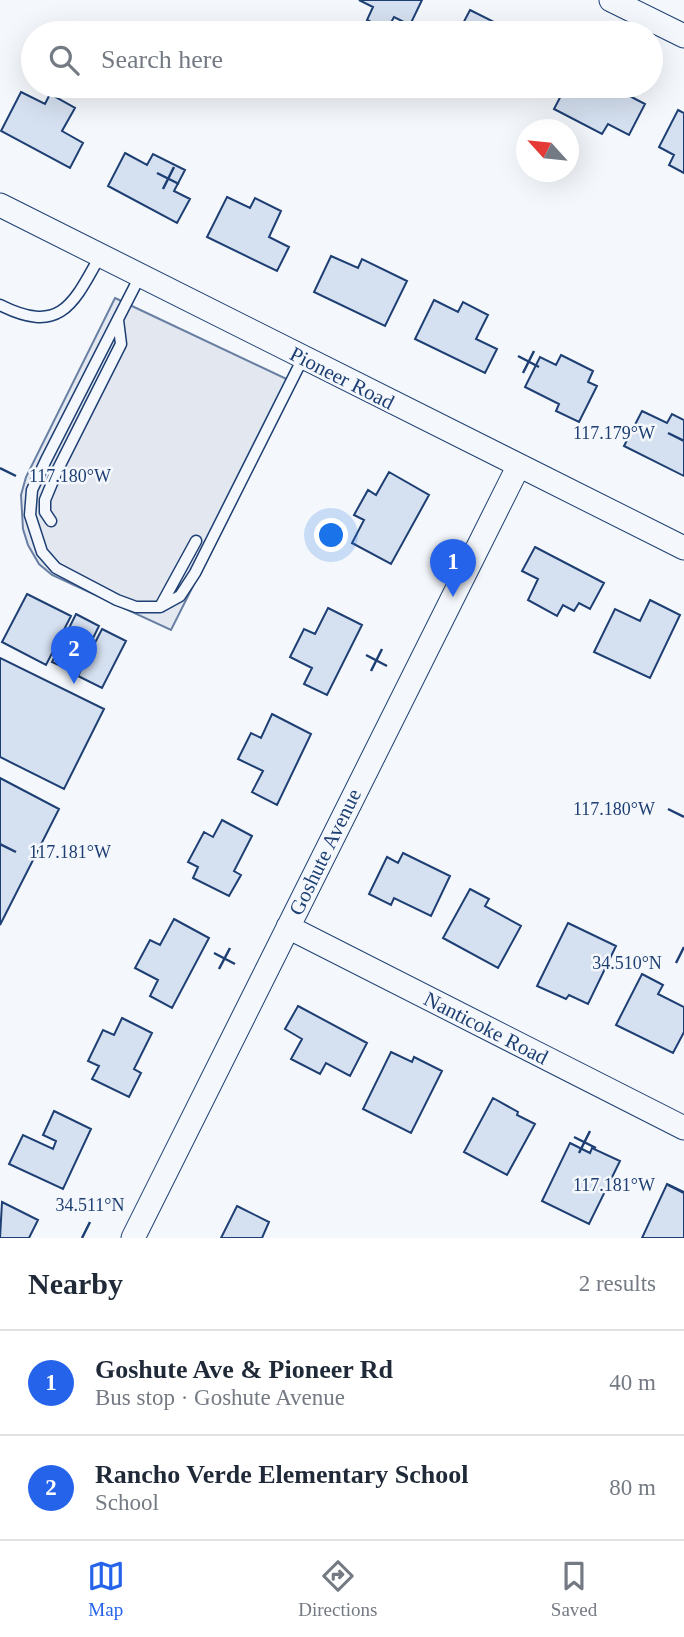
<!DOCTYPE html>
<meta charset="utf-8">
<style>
body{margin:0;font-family:Georgia,serif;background:#f6f6f7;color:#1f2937}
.compass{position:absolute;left:516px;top:119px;width:63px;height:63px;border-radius:50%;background:#fff;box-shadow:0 7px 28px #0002;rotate:297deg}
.you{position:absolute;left:332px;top:536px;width:24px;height:24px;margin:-18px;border:5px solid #fff;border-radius:50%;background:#1a73e8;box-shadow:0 0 0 10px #1a73e833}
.badge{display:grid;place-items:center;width:46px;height:46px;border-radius:50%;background:#2563eb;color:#fff;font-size:23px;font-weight:700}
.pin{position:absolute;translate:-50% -58px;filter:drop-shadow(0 2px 4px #0008)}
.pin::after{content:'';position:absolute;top:37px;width:24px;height:21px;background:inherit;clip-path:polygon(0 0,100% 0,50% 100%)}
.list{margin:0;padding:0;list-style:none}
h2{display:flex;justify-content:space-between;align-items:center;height:91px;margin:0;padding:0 28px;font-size:30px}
h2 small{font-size:23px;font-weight:400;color:#747a83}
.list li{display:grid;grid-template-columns:46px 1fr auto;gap:21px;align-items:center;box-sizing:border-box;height:105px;padding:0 28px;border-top:2px solid #e0e1e3}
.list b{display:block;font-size:26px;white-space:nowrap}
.list p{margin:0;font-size:23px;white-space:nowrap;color:#747a83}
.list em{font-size:23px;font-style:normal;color:#747a83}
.icon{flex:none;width:38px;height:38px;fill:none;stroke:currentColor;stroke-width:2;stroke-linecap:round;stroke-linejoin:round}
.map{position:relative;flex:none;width:684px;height:1238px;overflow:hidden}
.search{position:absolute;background:#fff;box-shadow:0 7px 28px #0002;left:21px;right:21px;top:21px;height:77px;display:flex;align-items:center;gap:18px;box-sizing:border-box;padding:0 24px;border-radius:38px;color:#747a83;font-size:26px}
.sheet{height:301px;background:#fff}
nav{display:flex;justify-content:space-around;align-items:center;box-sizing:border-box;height:98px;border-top:2px solid #e0e1e3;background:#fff;font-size:19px;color:#747a83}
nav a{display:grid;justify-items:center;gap:4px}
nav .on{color:#2563eb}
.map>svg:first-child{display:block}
.parking{fill:#e3e8f0;stroke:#687fa3;stroke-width:2}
.building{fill:#d5e0f0;stroke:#1d3f73;stroke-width:2}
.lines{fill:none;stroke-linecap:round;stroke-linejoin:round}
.service-casing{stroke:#1d3f73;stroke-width:13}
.minor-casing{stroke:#1d3f73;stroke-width:25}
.service{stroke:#f4f7fb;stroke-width:10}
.minor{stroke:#f4f7fb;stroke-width:23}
.ticks{fill:none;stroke:#1d3f73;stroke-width:2.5}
.labels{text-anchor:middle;stroke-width:5;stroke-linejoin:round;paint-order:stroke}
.street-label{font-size:21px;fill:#1d3f73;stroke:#f4f7fb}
.ticks-label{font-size:18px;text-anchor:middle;fill:#1d3f73;stroke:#f4f7fb;stroke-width:5;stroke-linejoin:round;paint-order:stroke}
</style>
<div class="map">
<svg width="684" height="1238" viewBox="0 0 684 1238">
<rect width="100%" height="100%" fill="#f4f7fb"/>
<path class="parking" d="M115 298 295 383 171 630 52 575 39 564 28 545 23 529 21 495 26 477Z"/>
<path class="building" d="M359 0H422L410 25 394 17 387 30 367 20 373 7Z
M470 10 516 33H458Z
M566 86H620L618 90 645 104 629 135 608 124 602 134 554 109Z
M21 92 45 104 50 94 75 108 62 131 83 143 70 168 1 131Z
M678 110 684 113V173L669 165 674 155 659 147Z
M125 153 147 165 153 154 185 170 174 191 190 199 177 223 108 186Z
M227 197 250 208 255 198 281 211 269 237 289 247 277 271 207 237Z
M331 256 358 268 362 259 407 281 385 326 314 292Z
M434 300 458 312 463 302 488 315 476 339 497 349 485 373 415 339Z
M561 355 593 371 588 382 597 386 579 422 556 411 559 404 525 387 540 357 556 365Z
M642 411 667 423 672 414 684 420V476L624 446Z
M389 472 429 495 391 564 352 543 364 520 354 515 368 490 376 495Z
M535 547 604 583 590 609 579 603 574 611 563 605 557 616 528 600 538 579 522 571Z
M27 594 71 616 46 665 2 642Z
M650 600 680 615 650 678 594 652 615 609 640 621Z
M328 608 362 625 327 695 304 684 312 668 290 657 304 629 315 634Z
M76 614 99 626 76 673 52 662Z
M102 629 126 641 102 688 78 676Z
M0 658 104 709 64 789 0 757Z
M272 714 311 734 277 805 252 792 263 771 238 759 251 733 261 738Z
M0 778 59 809 0 925Z
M222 820 252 836 234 871 241 875 229 896 193 878 198 867 188 862 204 832 213 837Z
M403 853 450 876 431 916 394 898 391 905 369 894 387 857 398 863Z
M470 889 489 899 485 906 521 926 498 968 443 938Z
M174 919 209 938 172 1008 150 996 158 980 135 968 150 940 160 945Z
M568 923 616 946 588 1004 569 995 566 999 537 986Z
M642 974 663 985 658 994 684 1007V1032L673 1053 616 1025Z
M298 1006 367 1043 350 1076 326 1063 320 1074 291 1059 302 1039 285 1029Z
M122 1018 152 1033 134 1069 141 1073 129 1097 92 1079 99 1066 88 1061 103 1030 114 1035Z
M391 1052 412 1062 414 1057 442 1071 411 1133 363 1109Z
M493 1098 518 1112 517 1115 535 1124 507 1175 464 1152Z
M54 1111 91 1129 63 1189 9 1164 23 1135 53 1149 56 1141 43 1135Z
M570 1143 590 1153 592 1148 620 1161 589 1224 542 1201Z
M667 1184 684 1192V1238H642Z
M2 1202 38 1220 29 1238H0Z
M237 1206 269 1222 262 1238H221Z"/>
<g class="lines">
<defs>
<path id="service" d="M140 276 46 460 32 490 30 515 42 552 56 568 117 600 136 607H160L180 596 195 573 303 358
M0 305C60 335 73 305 100 256
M51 521 45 512V500L57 471 121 344 118 320
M161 605 196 541"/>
<path id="minor" d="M611 0 684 36
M0 205 684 548
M288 927 684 1128
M133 1238 518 467"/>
</defs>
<use href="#service" class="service-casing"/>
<use href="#minor" class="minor-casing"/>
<use href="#service" class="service"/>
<use href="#minor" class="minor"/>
</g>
<path class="ticks" d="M157 173 179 184M163 189 174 167M518 356 539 367M523 373 534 351M668 433 684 441M0 468 16 476M366 655 387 666M371 671 382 649M668 809 684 817M0 844 16 852M214 953 235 964M676 963 684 947M219 969 230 948M574 1137 596 1148M579 1153 590 1131M668 1185 684 1193M82 1238 90 1222"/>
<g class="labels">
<g class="street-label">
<text transform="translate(342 378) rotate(27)" y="7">Pioneer Road</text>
<text transform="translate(325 852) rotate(-64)" y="7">Goshute Avenue</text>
<text transform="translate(486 1028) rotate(27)" y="7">Nanticoke Road</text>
</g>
</g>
<g class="ticks-label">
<text x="614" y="439">117.179°W</text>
<text x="70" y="482">117.180°W</text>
<text x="614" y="815">117.180°W</text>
<text x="70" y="858">117.181°W</text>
<text x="627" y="969">34.510°N</text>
<text x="614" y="1191">117.181°W</text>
<text x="90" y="1211">34.511°N</text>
</g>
</svg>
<svg class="compass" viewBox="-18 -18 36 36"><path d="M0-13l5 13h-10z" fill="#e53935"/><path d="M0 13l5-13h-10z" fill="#747a83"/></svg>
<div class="you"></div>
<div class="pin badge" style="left:453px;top:597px">1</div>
<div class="pin badge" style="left:74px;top:684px">2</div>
<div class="search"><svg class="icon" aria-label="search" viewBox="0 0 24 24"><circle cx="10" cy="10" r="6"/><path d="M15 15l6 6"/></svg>Search here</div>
</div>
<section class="sheet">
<h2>Nearby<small>2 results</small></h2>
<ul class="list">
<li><span class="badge">1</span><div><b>Goshute Ave &amp; Pioneer Rd</b><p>Bus stop · Goshute Avenue</p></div><em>40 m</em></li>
<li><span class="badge">2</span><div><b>Rancho Verde Elementary School</b><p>School</p></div><em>80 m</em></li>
</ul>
</section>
<nav>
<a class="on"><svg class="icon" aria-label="map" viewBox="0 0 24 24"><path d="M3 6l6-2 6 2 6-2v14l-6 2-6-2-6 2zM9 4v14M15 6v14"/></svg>Map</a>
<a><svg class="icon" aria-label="directions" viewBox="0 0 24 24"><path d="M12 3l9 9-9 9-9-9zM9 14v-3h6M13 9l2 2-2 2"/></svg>Directions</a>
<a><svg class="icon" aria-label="saved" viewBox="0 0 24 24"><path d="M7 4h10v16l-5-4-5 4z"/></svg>Saved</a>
</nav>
